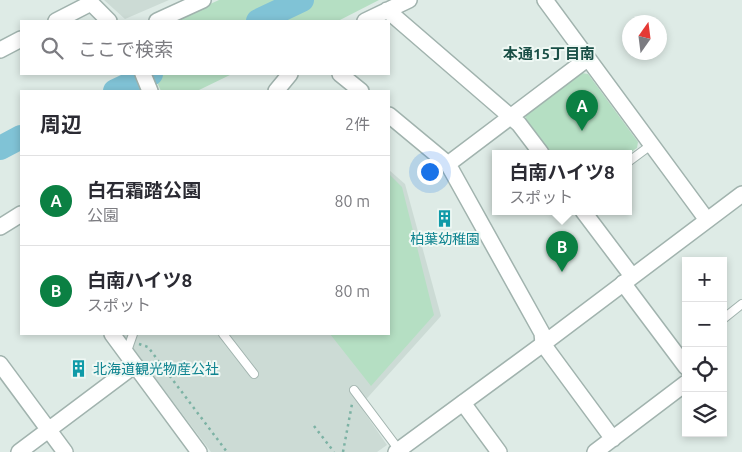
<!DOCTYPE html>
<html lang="ja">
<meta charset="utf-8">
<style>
body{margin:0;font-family:Ubuntu,"Noto Sans JP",sans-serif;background:#f7f7f7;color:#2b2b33}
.controls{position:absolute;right:15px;bottom:15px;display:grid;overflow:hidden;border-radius:0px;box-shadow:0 2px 8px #0003}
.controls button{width:45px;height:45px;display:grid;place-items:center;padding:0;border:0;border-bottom:1px solid #e1e1e2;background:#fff;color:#2b2b33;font:25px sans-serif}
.compass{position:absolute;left:622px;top:15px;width:45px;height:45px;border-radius:50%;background:#fff;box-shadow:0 2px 8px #0003;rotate:14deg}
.you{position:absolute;left:429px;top:171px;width:18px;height:18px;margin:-12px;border:4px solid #fff;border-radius:50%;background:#1a73e8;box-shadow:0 0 0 8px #1a73e833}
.badge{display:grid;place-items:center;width:32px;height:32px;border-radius:50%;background:#0b8043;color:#fff;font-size:16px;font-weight:700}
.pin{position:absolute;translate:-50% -41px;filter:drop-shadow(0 1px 2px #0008)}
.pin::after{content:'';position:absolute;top:26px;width:18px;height:15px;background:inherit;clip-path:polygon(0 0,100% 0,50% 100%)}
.popup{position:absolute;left:492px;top:150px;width:140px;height:65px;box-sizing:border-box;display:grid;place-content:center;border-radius:0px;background:#fff;filter:drop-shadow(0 1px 4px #0005);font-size:16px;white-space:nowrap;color:#7c7c81}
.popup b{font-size:19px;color:#2b2b33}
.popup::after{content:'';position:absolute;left:50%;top:100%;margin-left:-10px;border:10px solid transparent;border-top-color:#fff}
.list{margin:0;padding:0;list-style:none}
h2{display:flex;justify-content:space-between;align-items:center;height:65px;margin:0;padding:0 20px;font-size:21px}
h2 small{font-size:16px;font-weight:400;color:#7c7c81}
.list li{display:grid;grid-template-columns:32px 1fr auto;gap:15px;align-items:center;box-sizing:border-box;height:90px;padding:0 20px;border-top:1px solid #e1e1e2}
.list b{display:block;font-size:19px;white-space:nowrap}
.list p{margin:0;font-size:16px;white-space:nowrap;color:#7c7c81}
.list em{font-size:16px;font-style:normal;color:#7c7c81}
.icon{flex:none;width:28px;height:28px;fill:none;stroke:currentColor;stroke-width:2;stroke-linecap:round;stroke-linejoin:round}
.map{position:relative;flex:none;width:742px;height:452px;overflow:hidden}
.search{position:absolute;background:#fff;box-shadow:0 2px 8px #0003;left:20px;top:20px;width:370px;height:55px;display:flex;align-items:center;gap:12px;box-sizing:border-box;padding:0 18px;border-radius:0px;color:#7c7c81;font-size:19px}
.panel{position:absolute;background:#fff;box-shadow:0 2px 8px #0003;left:20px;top:90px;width:370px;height:245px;border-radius:0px}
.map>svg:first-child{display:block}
.built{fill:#ccdbd5}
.green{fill:#b5dfc3}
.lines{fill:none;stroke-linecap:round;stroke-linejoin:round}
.river{stroke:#80c3d6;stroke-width:24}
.service-casing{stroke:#a1b3ae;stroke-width:10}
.minor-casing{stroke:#a1b3ae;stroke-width:18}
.tertiary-casing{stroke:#a1b3ae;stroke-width:18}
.path{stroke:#7cb2a4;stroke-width:2.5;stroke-dasharray:2.5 4;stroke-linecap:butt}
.service{stroke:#fff;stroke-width:8}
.minor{stroke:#fff;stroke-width:15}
.tertiary{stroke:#fff;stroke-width:15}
.labels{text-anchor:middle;stroke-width:4;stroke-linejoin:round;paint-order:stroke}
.culture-label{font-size:14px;fill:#0d838f;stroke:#eff8f4}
.neighbourhood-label{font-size:15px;font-weight:bold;fill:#194f46;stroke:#eff8f4}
</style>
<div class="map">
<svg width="742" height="452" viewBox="0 0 742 452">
<rect width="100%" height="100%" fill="#deebe6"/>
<path class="built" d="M104 0H169L125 19Z
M389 170 405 184 441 316 360 406 387 445 377 452H211L122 334H389Z"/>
<path class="green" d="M219 0H379L338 21H173Z
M582 73 588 74 638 142 637 148 628 154 550 153 525 121 526 114Z
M153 74H232L197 91H161Z
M389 174 402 187 434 315 371 386 330 334H389Z"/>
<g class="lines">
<path class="river" d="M258 21 302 0
M115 91 151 74
M0 148 21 137"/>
<defs>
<path id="service" d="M628 162 651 145
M723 319 742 304
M223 334 254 374
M126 354 133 334
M354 390 399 450"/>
<path id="minor" d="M88 0 109 21
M545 0 707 220
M387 10 519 124 541 153
M56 21 91 3
M157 21 203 0
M365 21 409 0
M0 50 21 39
M143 74 150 91
M340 74 361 91
M276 91 290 74
M389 115 448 164 542 333 543 344 613 439
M448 164 587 59
M583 211 632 276
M0 227 21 214
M623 283 686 367
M112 334 199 452
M0 364 65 452
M463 403 499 452
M19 452 135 365
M595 452 686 383"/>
<path id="tertiary" d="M396 452 543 344 742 194"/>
</defs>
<use href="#service" class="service-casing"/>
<use href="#minor" class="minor-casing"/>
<use href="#tertiary" class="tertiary-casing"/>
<path class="path" d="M139 344 148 347 227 452
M314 426 334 452
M343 452 352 404"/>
<use href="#service" class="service"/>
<use href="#minor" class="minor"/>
<use href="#tertiary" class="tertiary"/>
</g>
<defs>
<symbol id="building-bare" viewBox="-9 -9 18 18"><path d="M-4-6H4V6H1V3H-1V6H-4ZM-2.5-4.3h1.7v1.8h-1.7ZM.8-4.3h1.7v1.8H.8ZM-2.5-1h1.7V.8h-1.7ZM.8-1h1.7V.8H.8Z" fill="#0f9aa8" stroke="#eff8f4" stroke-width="2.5" paint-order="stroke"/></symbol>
</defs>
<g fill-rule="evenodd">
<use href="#building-bare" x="432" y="206" width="25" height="25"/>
<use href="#building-bare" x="66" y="356" width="25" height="25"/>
</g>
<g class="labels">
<g class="culture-label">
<text x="445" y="244">柏葉幼稚園</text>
<text x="93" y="374" text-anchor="start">北海道観光物産公社</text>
</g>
<g class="neighbourhood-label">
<text x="549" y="59">本通15丁目南</text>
</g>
</g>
</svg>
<div class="controls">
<button>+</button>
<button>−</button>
<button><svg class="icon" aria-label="locate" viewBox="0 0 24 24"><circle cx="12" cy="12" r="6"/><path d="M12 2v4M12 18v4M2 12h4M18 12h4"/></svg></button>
<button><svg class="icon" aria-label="layers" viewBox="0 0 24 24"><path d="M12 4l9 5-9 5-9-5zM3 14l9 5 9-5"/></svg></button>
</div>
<svg class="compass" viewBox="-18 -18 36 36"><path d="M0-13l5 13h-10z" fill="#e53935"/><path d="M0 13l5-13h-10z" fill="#7c7c81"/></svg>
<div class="you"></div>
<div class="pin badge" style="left:582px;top:131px">A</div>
<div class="pin badge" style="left:562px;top:272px">B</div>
<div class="popup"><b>白南ハイツ8</b>スポット</div>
<div class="search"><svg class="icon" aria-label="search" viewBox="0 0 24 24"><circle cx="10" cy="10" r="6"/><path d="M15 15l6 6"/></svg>ここで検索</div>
<section class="panel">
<h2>周辺<small>2件</small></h2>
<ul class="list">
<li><span class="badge">A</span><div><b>白石霜踏公園</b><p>公園</p></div><em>80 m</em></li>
<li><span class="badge">B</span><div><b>白南ハイツ8</b><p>スポット</p></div><em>80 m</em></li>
</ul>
</section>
</div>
